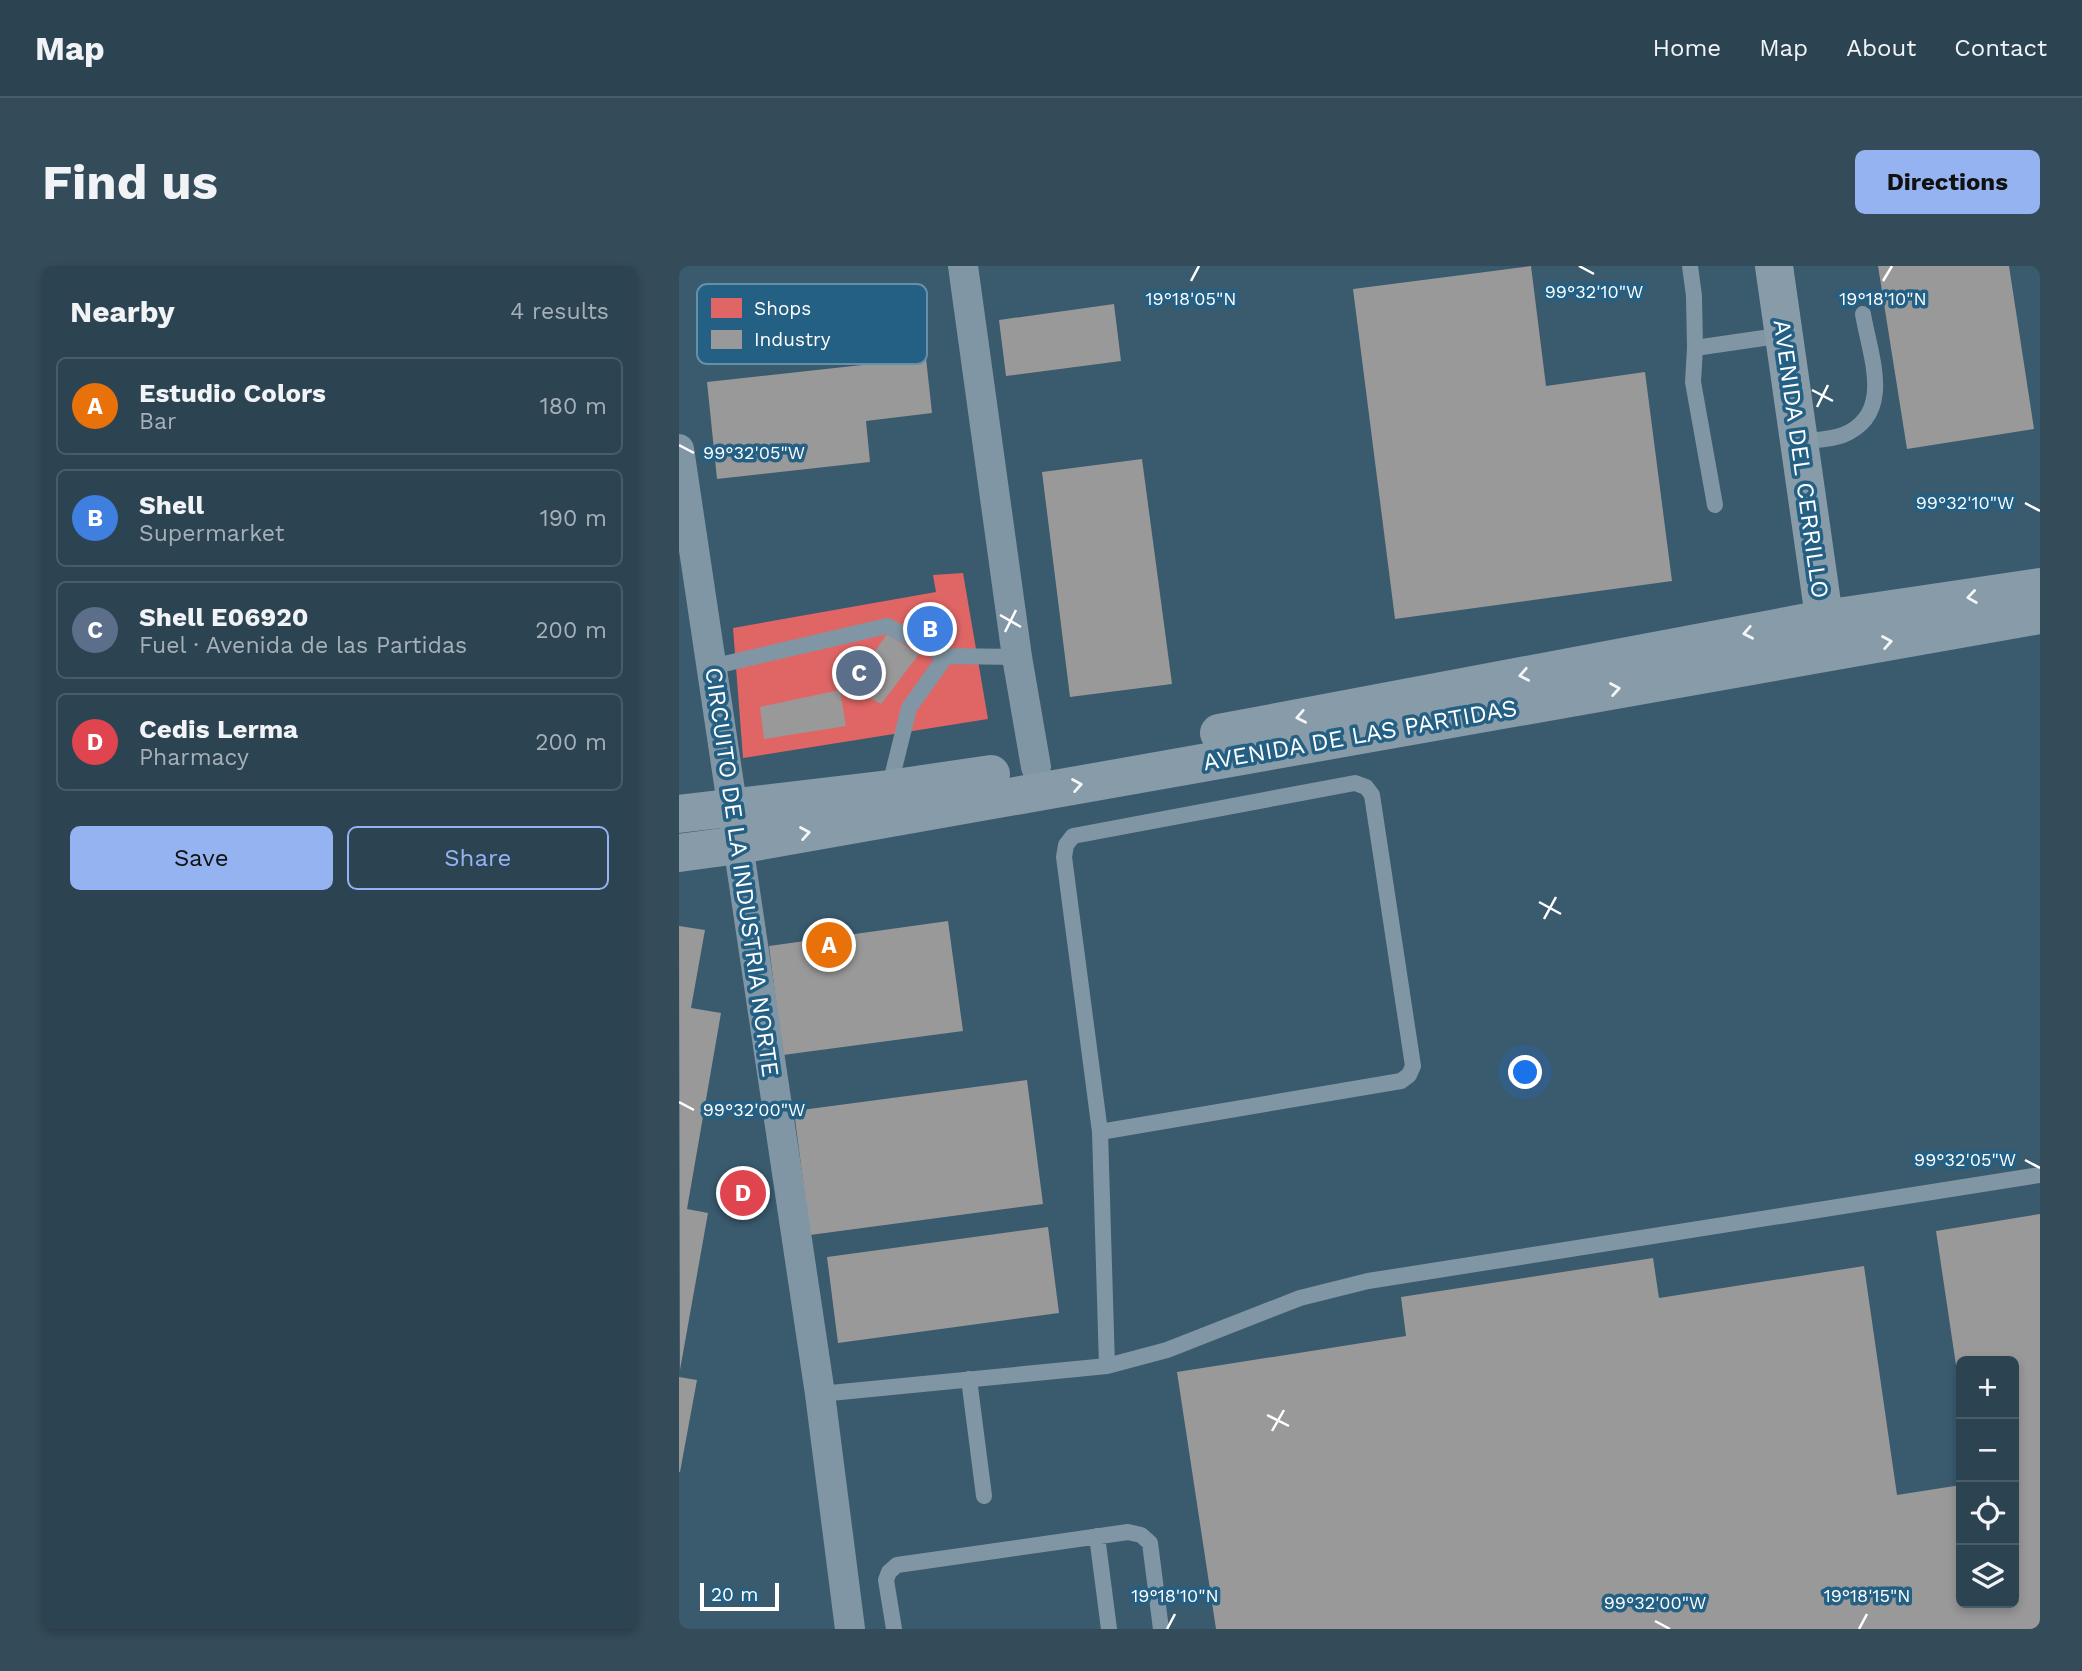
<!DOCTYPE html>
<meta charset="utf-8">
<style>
body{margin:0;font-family:"Work Sans",sans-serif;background:#344b59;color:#f1f3f6}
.controls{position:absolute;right:21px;bottom:21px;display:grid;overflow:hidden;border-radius:10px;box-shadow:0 4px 10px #0003}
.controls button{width:63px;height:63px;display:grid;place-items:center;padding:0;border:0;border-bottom:2px solid #485c69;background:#2c4452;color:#f1f3f6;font:35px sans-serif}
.scale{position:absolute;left:21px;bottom:18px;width:79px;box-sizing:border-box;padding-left:7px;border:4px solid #fff;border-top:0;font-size:19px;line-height:24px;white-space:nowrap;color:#fff;-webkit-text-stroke:5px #245f84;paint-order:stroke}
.you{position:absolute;left:847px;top:807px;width:24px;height:24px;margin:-18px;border:5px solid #fff;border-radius:50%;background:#1a73e8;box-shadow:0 0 0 10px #1a73e833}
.badge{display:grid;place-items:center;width:46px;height:46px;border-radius:50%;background:#95b2f1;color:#fff;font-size:23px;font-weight:700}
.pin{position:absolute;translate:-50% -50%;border:4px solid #fff;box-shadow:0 2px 7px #0006}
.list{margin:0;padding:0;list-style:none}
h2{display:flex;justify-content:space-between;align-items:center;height:91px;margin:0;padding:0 28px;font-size:30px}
h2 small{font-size:23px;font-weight:400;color:#a6b0b8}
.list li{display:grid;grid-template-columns:46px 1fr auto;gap:21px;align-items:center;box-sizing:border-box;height:98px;margin:0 14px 14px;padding:0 14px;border:2px solid #485c69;border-radius:10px}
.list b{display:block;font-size:26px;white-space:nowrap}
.list p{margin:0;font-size:23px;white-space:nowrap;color:#a6b0b8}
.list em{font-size:23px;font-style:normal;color:#a6b0b8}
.actions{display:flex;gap:14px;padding:21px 28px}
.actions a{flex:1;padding:16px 0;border:2px solid #95b2f1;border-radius:10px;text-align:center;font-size:24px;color:#95b2f1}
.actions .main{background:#95b2f1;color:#111}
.icon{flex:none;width:38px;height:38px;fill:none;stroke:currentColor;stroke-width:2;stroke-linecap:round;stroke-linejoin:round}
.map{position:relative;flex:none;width:1361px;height:1363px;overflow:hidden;border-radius:10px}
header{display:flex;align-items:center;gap:42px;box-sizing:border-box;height:98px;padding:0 35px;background:#2c4452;border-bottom:2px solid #485c69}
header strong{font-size:33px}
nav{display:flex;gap:38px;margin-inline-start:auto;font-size:24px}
.intro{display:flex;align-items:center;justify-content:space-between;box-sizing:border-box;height:168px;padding:0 42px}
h1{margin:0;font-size:49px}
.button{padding:18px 32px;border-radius:10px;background:#95b2f1;color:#111;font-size:24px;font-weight:700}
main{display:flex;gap:42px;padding:0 42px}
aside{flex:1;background:#2c4452;border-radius:10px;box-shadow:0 4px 10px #0003}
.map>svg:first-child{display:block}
.shops{fill:#e06666}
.industry{fill:#999}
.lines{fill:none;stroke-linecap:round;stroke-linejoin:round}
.lane{stroke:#8096a4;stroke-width:16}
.street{stroke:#8096a4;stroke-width:30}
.secondary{stroke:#879ba9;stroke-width:38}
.oneway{stroke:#f3f5f6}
.ticks{fill:none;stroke:#fff;stroke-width:2.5}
.labels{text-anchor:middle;stroke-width:7;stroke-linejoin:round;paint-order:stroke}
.street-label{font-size:24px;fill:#fff;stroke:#245f84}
.key{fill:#245f84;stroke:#668fa9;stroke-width:2}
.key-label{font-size:19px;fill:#fff}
.ticks-label{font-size:18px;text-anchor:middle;fill:#fff;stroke:#245f84;stroke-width:7;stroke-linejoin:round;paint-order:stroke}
</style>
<header>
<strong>Map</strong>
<nav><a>Home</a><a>Map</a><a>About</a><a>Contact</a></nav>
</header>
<div class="intro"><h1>Find us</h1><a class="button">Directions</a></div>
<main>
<aside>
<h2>Nearby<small>4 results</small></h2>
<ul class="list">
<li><span class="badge" style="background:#e8710a">A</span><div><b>Estudio Colors</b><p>Bar</p></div><em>180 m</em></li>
<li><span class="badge" style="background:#3f7fe0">B</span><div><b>Shell</b><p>Supermarket</p></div><em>190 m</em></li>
<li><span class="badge" style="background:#5c6f8a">C</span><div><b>Shell E06920</b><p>Fuel · Avenida de las Partidas</p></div><em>200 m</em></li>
<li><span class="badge" style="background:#e0444e">D</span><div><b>Cedis Lerma</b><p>Pharmacy</p></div><em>200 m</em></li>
</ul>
<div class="actions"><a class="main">Save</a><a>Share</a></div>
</aside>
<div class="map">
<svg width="1361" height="1363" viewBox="0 0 1361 1363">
<rect width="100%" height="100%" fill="#3a5a6e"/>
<path class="shops" d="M284 307 309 453 64 492 54 362 257 326 254 309Z"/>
<path class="industry" d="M852 0 867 120 966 106 993 315 716 353 674 23Z
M1199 0H1330L1355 163 1228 183Z
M435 38 442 95 327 110 320 54Z
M247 92 253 147 187 155 191 196 38 213 28 116Z
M463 193 493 418 391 431 363 206Z
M208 368 240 388 202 438 171 421Z
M161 424 167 460 85 473 81 441Z
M269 655 284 765 104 789 90 680Z
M0 660 26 664 12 742 42 747 8 943 29 947 1 1104Z
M348 814 364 938 131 969 115 845Z
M1361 948V1363H537L498 1106 727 1070 722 1031 974 992 980 1032 1185 1000 1218 1229 1282 1219V1337H1335V1095H1282L1281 1126 1257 965Z
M369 961 380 1047 159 1077 148 991Z
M0 1111 18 1114 1 1206H0Z"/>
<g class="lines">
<path class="lane" d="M1011 0 1015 30 1016 82 1105 69
M1016 82 1014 116 1036 239
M1120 176C1134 174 1151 174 1164 169 1216 148 1191 90 1184 48
M32 401 208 360 267 390 338 391
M210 523 230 442 267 390
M421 866 722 815 730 809 734 800 693 529 687 521 676 517 394 570 387 579 385 591 421 866 428 1100
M290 1113 305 1230
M141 1128 428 1100 488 1084 621 1032 689 1015 1361 909
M418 1270 430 1363
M215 1363 207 1314 210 1306 218 1299 449 1266 462 1269 471 1277 482 1363"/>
<path class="street" d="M284 0 338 391 357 501
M0 183 141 1128 171 1363"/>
<path class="secondary" d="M1095 0 1149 379
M540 467 1145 353 1361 321
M0 548 210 523 312 508
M0 587 59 579 1361 349"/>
</g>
<defs><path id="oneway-chevron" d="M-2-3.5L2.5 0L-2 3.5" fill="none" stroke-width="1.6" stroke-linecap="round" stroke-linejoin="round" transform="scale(1.75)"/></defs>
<g class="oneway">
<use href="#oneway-chevron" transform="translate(1293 331) rotate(172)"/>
<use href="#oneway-chevron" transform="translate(1069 367) rotate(169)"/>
<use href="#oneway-chevron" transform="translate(1208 376) rotate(-10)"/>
<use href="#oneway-chevron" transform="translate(845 409) rotate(169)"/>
<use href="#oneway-chevron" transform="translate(936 423) rotate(-10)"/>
<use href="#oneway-chevron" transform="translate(622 451) rotate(169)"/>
<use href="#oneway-chevron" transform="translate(398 519) rotate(-10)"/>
<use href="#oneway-chevron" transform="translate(126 567) rotate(-10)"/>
</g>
<path class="ticks" d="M900 0 915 8M512 15 520 0M1204 15 1213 0M1133 124 1154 135M1138 141 1149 119M0 179 15 187M1346 237 1361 245M321 349 342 361M326 366 337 344M860 636 882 648M865 653 877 631M0 836 15 844M1346 894 1361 902M588 1149 610 1160M593 1165 605 1144M976 1355 991 1363M488 1363 496 1348M1180 1363 1188 1348"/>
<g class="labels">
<g class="street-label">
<text transform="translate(1122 193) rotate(82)" y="8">AVENIDA DEL CERRILLO</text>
<text transform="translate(681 469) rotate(-10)" y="8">AVENIDA DE LAS PARTIDAS</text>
<text transform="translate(63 606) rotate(82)" y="8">CIRCUITO DE LA INDUSTRIA NORTE</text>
</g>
</g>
<rect x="18" y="18" width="230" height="80" rx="10" class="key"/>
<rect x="32" y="32" width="31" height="20" fill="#e06666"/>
<rect x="32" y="64" width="31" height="19" fill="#999"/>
<g class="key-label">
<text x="75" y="49">Shops</text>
<text x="75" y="80">Industry</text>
</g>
<g class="ticks-label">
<text x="915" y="32">99°32'10"W</text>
<text x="512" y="39">19°18'05"N</text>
<text x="1204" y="39">19°18'10"N</text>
<text x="75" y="193">99°32'05"W</text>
<text x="1286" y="243">99°32'10"W</text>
<text x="75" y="850">99°32'00"W</text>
<text x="1286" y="900">99°32'05"W</text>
<text x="496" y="1336">19°18'10"N</text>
<text x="1188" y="1336">19°18'15"N</text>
<text x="976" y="1343">99°32'00"W</text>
</g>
</svg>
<div class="controls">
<button>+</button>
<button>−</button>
<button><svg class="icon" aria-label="locate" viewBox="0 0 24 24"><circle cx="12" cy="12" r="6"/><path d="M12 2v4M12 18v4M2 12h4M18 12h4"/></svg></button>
<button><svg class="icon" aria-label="layers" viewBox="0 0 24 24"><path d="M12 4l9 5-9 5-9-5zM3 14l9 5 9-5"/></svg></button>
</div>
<div class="scale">20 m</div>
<div class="you"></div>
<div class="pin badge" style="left:150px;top:679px;background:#e8710a">A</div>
<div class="pin badge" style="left:251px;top:363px;background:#3f7fe0">B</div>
<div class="pin badge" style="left:180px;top:407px;background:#5c6f8a">C</div>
<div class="pin badge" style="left:64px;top:927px;background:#e0444e">D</div>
</div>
</main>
